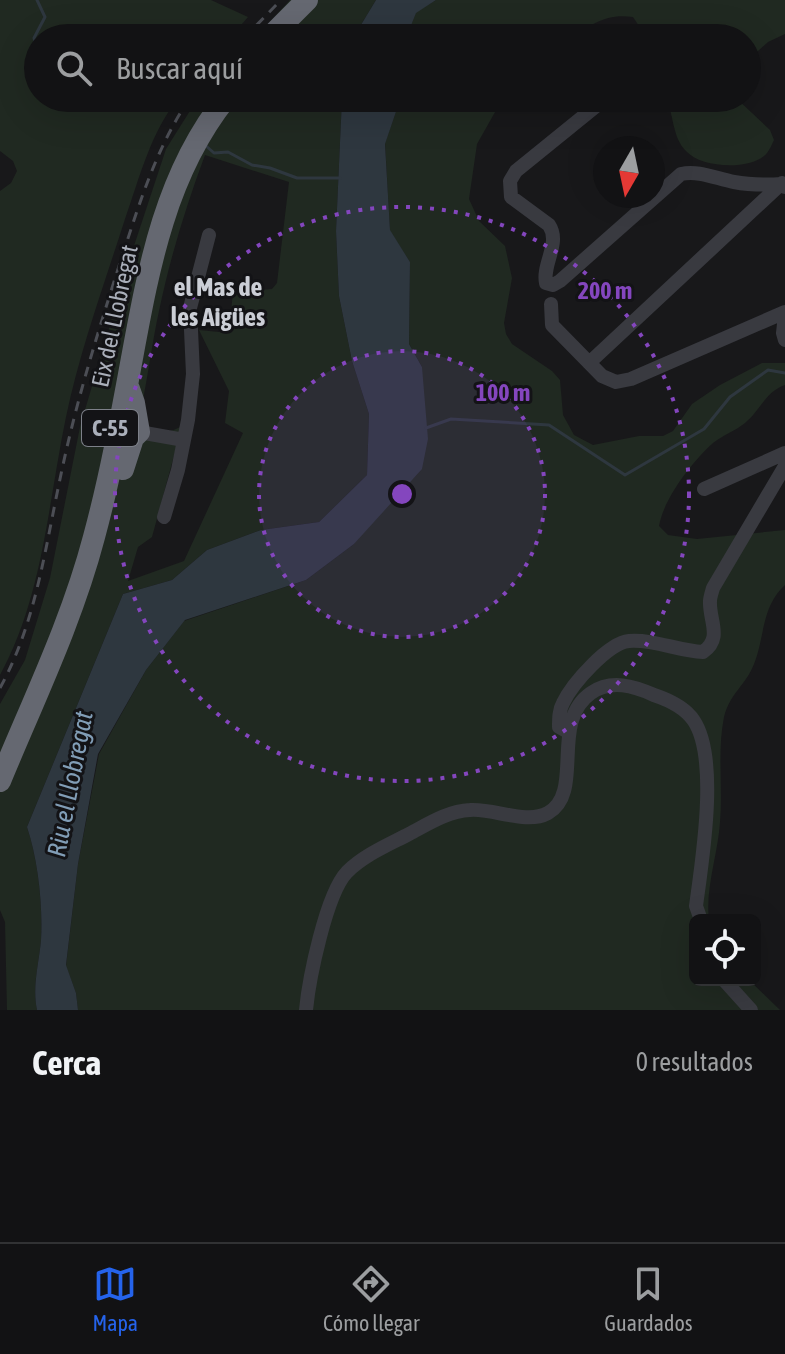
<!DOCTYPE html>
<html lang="es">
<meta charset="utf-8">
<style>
body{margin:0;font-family:"Asap Condensed",sans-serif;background:#1b1b1d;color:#f1f3f6}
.controls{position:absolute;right:24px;bottom:24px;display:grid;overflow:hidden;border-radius:12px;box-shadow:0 8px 32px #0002}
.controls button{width:72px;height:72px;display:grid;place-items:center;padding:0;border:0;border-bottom:2px solid #313234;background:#121214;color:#f1f3f6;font:40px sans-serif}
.compass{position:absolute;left:593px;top:136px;width:72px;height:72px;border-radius:50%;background:#121214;box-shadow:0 8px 32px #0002;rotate:189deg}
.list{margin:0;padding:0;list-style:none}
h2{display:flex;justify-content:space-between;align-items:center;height:104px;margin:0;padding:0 32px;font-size:34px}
h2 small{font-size:26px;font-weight:400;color:#9c9ea0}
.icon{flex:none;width:44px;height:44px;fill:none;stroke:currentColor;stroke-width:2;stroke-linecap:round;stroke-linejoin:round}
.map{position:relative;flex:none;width:785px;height:1010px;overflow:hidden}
.search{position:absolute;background:#121214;box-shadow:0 8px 32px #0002;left:24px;right:24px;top:24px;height:88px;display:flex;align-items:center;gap:20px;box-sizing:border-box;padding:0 28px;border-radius:44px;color:#9c9ea0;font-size:30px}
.sheet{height:232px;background:#121214}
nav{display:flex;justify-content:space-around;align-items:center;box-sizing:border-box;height:112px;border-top:2px solid #313234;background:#121214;font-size:22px;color:#9c9ea0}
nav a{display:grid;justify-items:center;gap:4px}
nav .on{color:#2563eb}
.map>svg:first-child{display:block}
.green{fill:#202921;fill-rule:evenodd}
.water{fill:#2e373f}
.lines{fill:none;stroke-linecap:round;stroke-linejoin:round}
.stream{stroke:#2e373f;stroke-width:3}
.minor{stroke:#393a40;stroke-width:14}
.highway{stroke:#656871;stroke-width:22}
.rail{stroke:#4c4e55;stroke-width:3;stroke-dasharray:10 8;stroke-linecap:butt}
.ring{fill:none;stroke:#8446be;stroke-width:4;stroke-dasharray:4 8}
.labels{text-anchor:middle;stroke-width:6;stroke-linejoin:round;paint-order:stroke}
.shield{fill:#131316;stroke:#7d8089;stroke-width:2}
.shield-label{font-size:22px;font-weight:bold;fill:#aaafba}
.street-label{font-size:24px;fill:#aaafba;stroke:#131316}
.neighbourhood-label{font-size:26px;font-weight:bold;fill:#cbced6;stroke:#131316}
.water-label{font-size:26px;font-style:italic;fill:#819db6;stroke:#131316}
.centre{fill:#8446be;stroke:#131316;stroke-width:4}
.ring-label{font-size:24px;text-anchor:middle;font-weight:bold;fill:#8446be;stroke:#131316;stroke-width:6;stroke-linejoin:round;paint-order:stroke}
</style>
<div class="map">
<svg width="785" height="1010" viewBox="0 0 785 1010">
<rect width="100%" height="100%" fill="#18181a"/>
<path class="green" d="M0 0H211L248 17 230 38H38V98H179C151 130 139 180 125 219 104 285 80 350 66 417 48 503 43 597 0 675V191L11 183 17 171 13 161 0 151Z
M290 0H376L353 38H255Z
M436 0H785V34L768 42 747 61V38H630L635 36 639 26 633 17C606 13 591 25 570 38H406L416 12Z
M198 98H342L336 231 339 296 352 361 369 414 367 475 319 522 261 530 207 550 172 580 123 594 27 827C38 860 43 905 41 940 39 963 32 987 37 1010H7L5 922 0 910V704L25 660 50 578 80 427 126 270 166 149ZM205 155 289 182 277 283 272 289 233 292 229 333 199 330 229 391 225 423 243 433 184 561 128 581 138 547 152 537 182 426C169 434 159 432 146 425L141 409C148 377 152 343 159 311 170 258 186 206 205 155Z
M398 98H503L477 144 469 199 479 221 505 246 512 278 504 323 506 334 512 344 552 371 560 380 563 415 574 435 593 445 639 436H663L673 431 692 404 720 385 762 363H785V385C765 392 761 410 745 423 735 431 723 435 713 443 692 462 664 498 659 526L668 535 697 539 785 530V585C761 607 765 637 754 664 746 685 730 693 724 717 717 752 723 787 720 822 718 854 705 889 709 920H695V980H749L780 1010H78L76 993 66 966 78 864 99 754 146 670 184 621 306 580 354 544 422 367 409 344 410 262 390 231 385 143 398 106Z
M666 98H736L770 130 774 140C771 146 769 152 764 156 747 170 701 168 686 151 672 137 674 115 666 98Z"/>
<path class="water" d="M376 0H436L416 13 406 38H353Z
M342 98H398V106L385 144 390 230 410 262 409 344 422 367 428 439 422 469 354 544 306 580 185 620 146 670 98 754 78 864 66 965 76 993 78 1010H37C32 987 39 963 41 940 43 905 38 860 27 827L123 594 172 580 207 550 261 530 319 522 367 475 369 414 352 361 339 296 336 231Z"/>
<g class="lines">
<path class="stream" d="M37 0 45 17 34 38 38 52
M165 98 171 101
M205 145 214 153 228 152 252 165 270 168 297 178H340
M426 428 451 419 549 425 625 475 704 429 730 397 768 370 785 373"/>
<path class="minor" d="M606 98 516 171 510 181 511 197 549 225C561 243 542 264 546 283L553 285 560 281 681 174C699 170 717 179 734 182 750 185 766 185 782 184L785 187
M551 304 552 325 602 376 616 382 631 379 785 312
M785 315 783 333 785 340
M589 363 782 183
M139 432 184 440
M704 489 785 453
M164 517 178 470 188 420 193 374 190 308 209 235
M568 732 559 727C559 719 559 710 563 703 572 684 608 643 629 641 654 639 678 651 703 652 723 638 709 621 710 601 710 597 712 592 713 588L785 466
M724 980 751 1010
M306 1010C309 979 326 894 347 872 364 855 388 845 409 834 428 824 448 811 470 810 494 808 526 825 548 813 585 792 549 722 591 693 611 679 634 686 654 695 669 700 685 707 694 721 719 759 702 861 696 906L701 920"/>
<path class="highway" d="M269 38 307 0
M123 469 133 438 139 432 134 403 129 389
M0 781C33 701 72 621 94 537 110 478 121 418 132 358 149 266 166 173 226 98"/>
<path class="rail" d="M244 38 281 0
M0 688C35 624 44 555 59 484 74 409 96 338 119 266 138 208 155 149 190 98"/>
</g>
<circle cx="402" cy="494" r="143" fill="#8446be" fill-opacity=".12"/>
<g class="ring">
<circle cx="402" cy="494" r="143"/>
<circle cx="402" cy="494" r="287"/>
</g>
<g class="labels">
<rect class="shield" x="82" y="410" width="56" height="36" rx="6"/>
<g class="shield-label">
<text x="110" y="436">C-55</text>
</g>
<g class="street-label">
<text transform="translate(115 316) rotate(-78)" y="8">Eix del Llobregat</text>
</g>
<g class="neighbourhood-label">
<text x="218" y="296">el Mas de<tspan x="218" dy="30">les Aigües</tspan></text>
</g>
<g class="water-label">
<text transform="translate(70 784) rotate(-79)" y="9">Riu el Llobregat</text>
</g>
</g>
<circle cx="402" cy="494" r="12" class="centre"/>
<g class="ring-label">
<text x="605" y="299">200 m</text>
<text x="503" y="401">100 m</text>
</g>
</svg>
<div class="controls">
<button><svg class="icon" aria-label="locate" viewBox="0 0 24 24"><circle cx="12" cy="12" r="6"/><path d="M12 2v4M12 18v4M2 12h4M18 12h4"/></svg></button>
</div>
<svg class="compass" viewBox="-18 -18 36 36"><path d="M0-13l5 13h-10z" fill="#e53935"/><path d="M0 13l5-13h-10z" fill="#9c9ea0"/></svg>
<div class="search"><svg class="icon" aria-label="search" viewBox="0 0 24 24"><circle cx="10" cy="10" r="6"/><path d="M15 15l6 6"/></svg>Buscar aquí</div>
</div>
<section class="sheet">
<h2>Cerca<small>0 resultados</small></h2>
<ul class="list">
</ul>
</section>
<nav>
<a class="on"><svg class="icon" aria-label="map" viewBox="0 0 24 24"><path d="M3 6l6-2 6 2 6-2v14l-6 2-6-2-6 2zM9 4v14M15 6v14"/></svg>Mapa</a>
<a><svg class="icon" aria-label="directions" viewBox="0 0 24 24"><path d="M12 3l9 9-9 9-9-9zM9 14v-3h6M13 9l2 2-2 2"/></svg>Cómo llegar</a>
<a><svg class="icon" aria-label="saved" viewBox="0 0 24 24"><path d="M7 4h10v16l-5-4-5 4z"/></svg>Guardados</a>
</nav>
